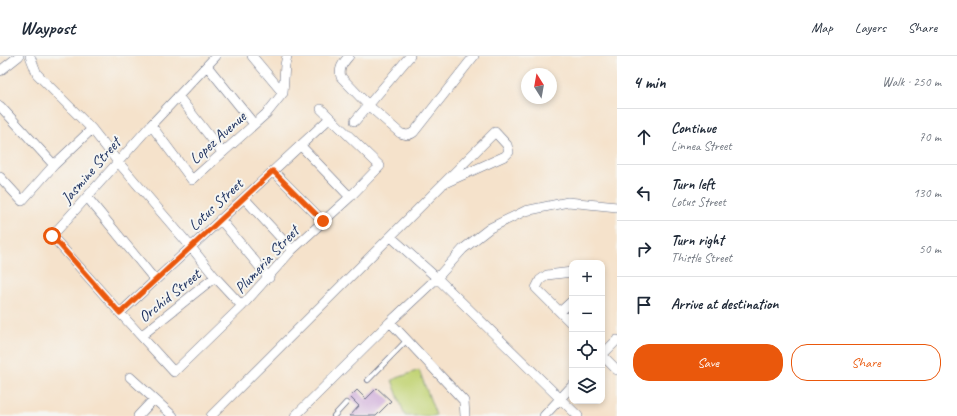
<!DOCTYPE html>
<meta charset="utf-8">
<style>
body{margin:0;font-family:Caveat,sans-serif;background:#f2f2f3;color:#1f2937}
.controls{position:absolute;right:12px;bottom:12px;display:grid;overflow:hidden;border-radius:8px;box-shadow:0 2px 6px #0003}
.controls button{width:36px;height:36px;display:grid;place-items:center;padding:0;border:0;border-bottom:1px solid #e0e1e3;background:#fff;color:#1f2937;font:20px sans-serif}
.compass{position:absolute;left:521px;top:12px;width:36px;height:36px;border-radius:50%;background:#fff;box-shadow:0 2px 6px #0003;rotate:349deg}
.stop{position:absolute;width:12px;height:12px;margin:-9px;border:3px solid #ea580c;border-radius:50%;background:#fff}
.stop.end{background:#ea580c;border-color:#fff;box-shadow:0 1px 4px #0008}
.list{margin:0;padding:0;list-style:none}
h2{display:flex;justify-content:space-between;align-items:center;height:52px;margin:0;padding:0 16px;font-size:17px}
h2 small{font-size:13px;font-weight:400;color:#747a83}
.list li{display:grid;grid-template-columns:26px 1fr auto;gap:12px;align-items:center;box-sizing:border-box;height:56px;padding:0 16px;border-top:1px solid #e0e1e3}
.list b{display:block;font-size:15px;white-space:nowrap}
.list p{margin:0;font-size:13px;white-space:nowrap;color:#747a83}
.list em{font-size:13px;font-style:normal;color:#747a83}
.actions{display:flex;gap:8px;padding:12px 16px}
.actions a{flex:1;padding:9px 0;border:1px solid #ea580c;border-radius:16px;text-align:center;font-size:14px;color:#ea580c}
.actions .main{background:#ea580c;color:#fff}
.icon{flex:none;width:22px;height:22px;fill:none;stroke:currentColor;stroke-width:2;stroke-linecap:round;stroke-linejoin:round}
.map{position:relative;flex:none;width:617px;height:360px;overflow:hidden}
header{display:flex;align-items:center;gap:24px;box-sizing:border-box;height:56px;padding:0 20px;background:#fff;border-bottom:1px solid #e0e1e3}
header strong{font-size:19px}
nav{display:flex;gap:22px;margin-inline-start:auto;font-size:14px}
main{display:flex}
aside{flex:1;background:#fff}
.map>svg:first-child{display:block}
.green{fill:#c3d477;stroke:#6f826a}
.building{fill:#c394d2}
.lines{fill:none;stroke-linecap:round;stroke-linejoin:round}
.lane-casing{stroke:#676e84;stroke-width:6}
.street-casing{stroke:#676e84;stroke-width:10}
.lane{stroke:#fff;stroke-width:4.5}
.street{stroke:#fff;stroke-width:9}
.route{stroke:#ea580c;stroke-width:5}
.labels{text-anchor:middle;stroke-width:4;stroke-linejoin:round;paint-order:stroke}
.street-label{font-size:16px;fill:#1b2f5e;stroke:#f6f6f2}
</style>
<header>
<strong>Waypost</strong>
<nav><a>Map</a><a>Layers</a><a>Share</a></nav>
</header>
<main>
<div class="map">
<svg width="617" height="360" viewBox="0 0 617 360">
<rect width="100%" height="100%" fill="#f6f6f2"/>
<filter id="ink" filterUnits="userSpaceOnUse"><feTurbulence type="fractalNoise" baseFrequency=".025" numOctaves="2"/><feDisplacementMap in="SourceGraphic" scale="8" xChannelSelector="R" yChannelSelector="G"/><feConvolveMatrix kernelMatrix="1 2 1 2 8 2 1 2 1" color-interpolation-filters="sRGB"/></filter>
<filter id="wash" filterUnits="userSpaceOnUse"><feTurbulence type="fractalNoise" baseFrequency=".012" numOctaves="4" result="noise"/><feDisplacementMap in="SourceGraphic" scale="16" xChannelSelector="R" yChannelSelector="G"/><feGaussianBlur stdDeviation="0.9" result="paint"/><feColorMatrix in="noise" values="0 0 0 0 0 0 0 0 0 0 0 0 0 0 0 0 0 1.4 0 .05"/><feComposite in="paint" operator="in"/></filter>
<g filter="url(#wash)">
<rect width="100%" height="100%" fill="#f5e2cb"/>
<path class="green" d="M419 314 436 359 433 360H405L392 324Z"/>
<g id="blocks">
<path class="building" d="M377 332 391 345 376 360H350L359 350 350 341 357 334 366 343Z"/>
</g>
</g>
<g filter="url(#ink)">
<use href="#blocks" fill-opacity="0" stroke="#676e84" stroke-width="1"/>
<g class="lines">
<defs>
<path id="lane" d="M368 324 407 284
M334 360 346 347"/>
<path id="street" d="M30 0 37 18 92 73 118 106 191 191 215 221 242 250
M216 0 151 69 52 180 120 257 174 316 242 250 292 194 350 141 380 110 321 53
M252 0 283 37
M349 0C344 6 338 12 341 21L369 50 400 77C406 79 409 80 414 76L474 0
M207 10 254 68
M0 15 19 0
M178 40 222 96
M0 50 54 109
M355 65 410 0
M151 69 192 124 267 57 283 37 285 9 287 0
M301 90 350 141
M273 115 323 165
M0 121 22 145 54 109 92 73
M87 141 155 224
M244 142 292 194
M220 163 269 222
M391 181 437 222 578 360
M572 216 547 219 540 224 536 232 572 268
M560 256 572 245
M120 257 330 62
M390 266 464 345 465 360
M141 280 215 221
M602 299 617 314
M602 299 617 284
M130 321 173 360
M138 360 154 343
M211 360 495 76 507 89 509 96 505 100 443 128
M295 360 390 266 437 222 463 193 490 172 525 155 568 146 617 151
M544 360 572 330"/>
</defs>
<use href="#lane" class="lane-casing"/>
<use href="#street" class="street-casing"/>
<use href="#lane" class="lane"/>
<use href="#street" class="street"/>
</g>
</g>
<g class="lines" filter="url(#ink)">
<path class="route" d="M52 180 120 257 273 115 323 165"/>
</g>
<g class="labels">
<g class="street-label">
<text transform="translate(217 81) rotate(-42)" y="6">Lopez Avenue</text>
<text transform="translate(90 114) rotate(-49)" y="6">Jasmine Street</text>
<text transform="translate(215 148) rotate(-43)" y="6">Lotus Street</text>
<text transform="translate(266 203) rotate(-47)" y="6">Plumeria Street</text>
<text transform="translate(169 239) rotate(-39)" y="6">Orchid Street</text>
</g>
</g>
</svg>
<div class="controls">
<button>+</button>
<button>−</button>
<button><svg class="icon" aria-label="locate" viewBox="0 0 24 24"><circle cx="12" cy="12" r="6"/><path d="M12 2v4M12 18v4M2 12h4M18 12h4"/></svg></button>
<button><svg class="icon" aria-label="layers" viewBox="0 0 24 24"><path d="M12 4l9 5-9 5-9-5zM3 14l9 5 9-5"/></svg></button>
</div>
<svg class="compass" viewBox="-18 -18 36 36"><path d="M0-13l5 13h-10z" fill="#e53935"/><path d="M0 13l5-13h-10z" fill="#747a83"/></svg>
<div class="stop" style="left:52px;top:180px"></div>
<div class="stop end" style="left:323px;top:165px"></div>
</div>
<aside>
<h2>4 min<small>Walk · 250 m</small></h2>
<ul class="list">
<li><svg class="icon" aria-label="ahead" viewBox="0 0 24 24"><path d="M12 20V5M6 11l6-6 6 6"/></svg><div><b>Continue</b><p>Linnea Street</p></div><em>70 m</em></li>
<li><svg class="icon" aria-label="left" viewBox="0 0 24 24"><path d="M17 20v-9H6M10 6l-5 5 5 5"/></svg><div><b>Turn left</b><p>Lotus Street</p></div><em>130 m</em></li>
<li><svg class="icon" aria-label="right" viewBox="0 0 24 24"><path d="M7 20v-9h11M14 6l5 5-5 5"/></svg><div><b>Turn right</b><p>Thistle Street</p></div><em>50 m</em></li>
<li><svg class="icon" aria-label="arrive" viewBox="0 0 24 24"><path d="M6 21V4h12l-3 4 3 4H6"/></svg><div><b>Arrive at destination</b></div></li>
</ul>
<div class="actions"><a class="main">Save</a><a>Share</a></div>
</aside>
</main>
